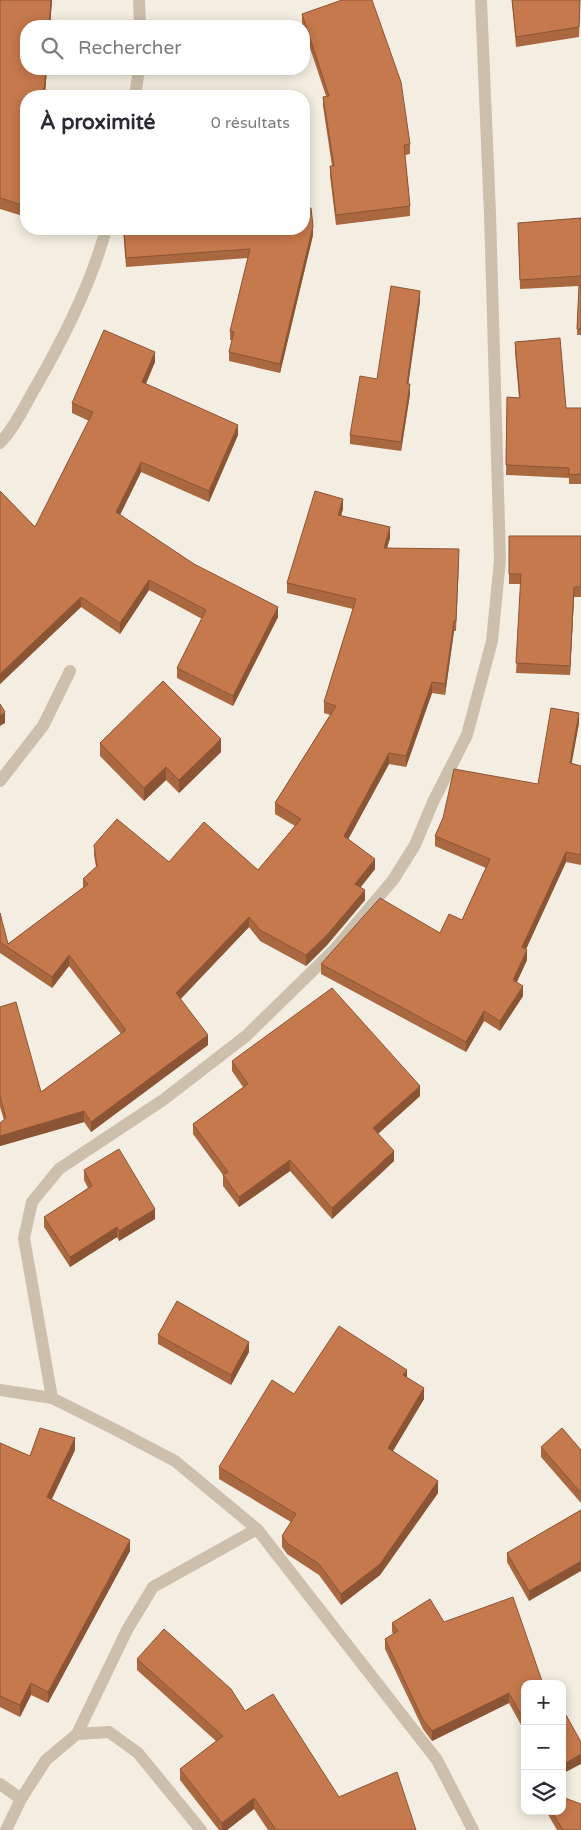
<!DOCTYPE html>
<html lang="fr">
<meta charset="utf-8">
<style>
body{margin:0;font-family:"Varela Round",sans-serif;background:#f7f7f7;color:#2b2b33}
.controls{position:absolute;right:15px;bottom:15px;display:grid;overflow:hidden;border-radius:10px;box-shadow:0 2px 12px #0003}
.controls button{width:45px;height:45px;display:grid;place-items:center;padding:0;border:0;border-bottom:1px solid #e1e1e2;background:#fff;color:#2b2b33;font:25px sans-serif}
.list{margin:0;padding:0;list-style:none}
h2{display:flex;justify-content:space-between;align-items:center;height:65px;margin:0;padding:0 20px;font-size:21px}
h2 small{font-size:16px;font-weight:400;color:#7c7c81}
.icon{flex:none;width:28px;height:28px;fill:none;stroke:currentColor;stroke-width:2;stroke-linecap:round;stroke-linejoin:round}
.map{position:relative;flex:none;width:581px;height:1830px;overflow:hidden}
.search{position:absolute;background:#fff;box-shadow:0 2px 12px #0003;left:20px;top:20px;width:290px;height:55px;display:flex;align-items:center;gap:12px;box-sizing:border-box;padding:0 18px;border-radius:20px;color:#7c7c81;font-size:19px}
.panel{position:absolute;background:#fff;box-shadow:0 2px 12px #0003;left:20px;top:90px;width:290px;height:145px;border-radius:20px}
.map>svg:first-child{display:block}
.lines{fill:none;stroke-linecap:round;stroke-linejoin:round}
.street{stroke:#ccbfac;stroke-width:12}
.wall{fill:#aa6841}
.shaded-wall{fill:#8b5535}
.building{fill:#c6794c;stroke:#8b5535}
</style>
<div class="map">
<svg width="581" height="1830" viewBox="0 0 581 1830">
<rect width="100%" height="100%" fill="#f4ede1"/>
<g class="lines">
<path class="street" d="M139 0 140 26
M135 96 139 69
M0 443C15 427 24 407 35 388 64 338 91 285 106 229
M0 781 43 726 70 671
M0 1390 52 1398 116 1430 175 1461 257 1529 437 1760 473 1830
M52 1398 24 1238 32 1202 59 1169 163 1100 246 1036 333 951 393 880 415 845 433 802 467 735 492 641 500 560 490 214 481 0
M77 1734 109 1732 138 1753 201 1830
M0 1784 21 1799
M6 1830 21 1799 46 1760 77 1734 127 1630 153 1587 257 1529"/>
</g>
<path class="wall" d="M0 0H52L50 26 26 69H47L45 93 26 96V217L0 209Z
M512 0H580L579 37 516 47Z
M302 14 410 144V154L405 155 410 206V216L336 225 330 176V166H332L323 106V97L326 96 304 30V26H302Z
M581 218V335H577L579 286 520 289 518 223Z
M123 229H304L313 235 280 373 229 361V352L232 340H230V331L248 258 126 267Z
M420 301 408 384 410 394 401 451 350 444V435L377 379Z
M515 342 566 408H581V484H569V478L506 475 507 397 519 398 515 352Z
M155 362 146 384 238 435 209 502 141 472 120 515 194 564 278 617 233 706 177 678V668L202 619 149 590 120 634 81 607 0 684V491L35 527 89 421 72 413V403Z
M343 509 341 515 390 538 387 548 459 560 456 631H454L445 695 432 693 406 767 389 764 348 839 375 869 361 887 365 900 327 945 306 966 260 941 249 927 180 999 208 1045 91 1132 84 1122 0 1146V1123L4 1120 0 1107V1007L41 1092 121 1034 69 966 52 988 0 953V913L8 944 83 888V879L96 867 94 855V845L169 862 258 870 295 826 275 814V803L330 715 324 713V702L353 609 287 593V583Z
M509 536H581V597H574L570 675 516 673 521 584H509Z
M579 723 571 763 581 766V865L566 862 526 949 527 960 517 982 523 996 500 1031 484 1021 466 1052 321 974V964L440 933 462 920 486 868 435 846V836L538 784Z
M100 743 221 752 179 793 166 780 144 801 100 756Z
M232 1061 420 1096 378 1134 394 1161 332 1219 290 1171 239 1207 223 1186V1175L193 1134V1124L243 1087 232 1071Z
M84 1170 155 1219 119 1241 117 1237 70 1267 44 1227V1217L88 1188 84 1180Z
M158 1335 249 1352 231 1385 158 1344Z
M407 1378 424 1399 393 1451 438 1493 380 1575 341 1605 319 1575 287 1554 282 1547V1536L291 1522 219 1479V1467L294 1394Z
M0 1443 30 1456 75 1450 52 1499 130 1551 48 1703 31 1695 20 1717 0 1707Z
M541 1447 581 1450V1503L541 1457Z
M581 1510 529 1601 507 1562V1553Z
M444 1622 525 1684V1732L509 1703 432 1741 423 1729 385 1649V1639L393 1634 392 1632V1623Z
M137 1659 245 1711 339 1797 416 1830H268L254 1809 227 1830H219L180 1780V1769L216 1741 137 1670Z
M546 1811H562L581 1830H557Z"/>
<path class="shaded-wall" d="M51 0H52L50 26H49Z
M46 69H47L45 93 44 96H43Z
M313 226V235L280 373V364Z
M420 291V301L407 394V384Z
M155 352V362L142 392V382Z
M410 384V394L401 451V442Z
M238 425V435L209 502V491Z
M141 462V472L116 523V512Z
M343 499V509L338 525V515Z
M390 527V538L384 558V548Z
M149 580V590L120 634V623Z
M574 587V597L570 675V666Z
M81 597V607L0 684V674Z
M278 607V617L233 706V696Z
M454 621V631L445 695V684Z
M432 682V693L406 767V756Z
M5 712V723L0 726V716Z
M579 713V723L570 773V763Z
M221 739V752L179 793V780Z
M389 753V764L344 847V836Z
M166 767V780L144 801V788Z
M566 852V862L522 958V947Z
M375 859V869L355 894V884Z
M365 890V900L327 945 306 966V955Z
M249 917V927L176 1004V993Z
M527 950V960L513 990V980Z
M69 955V966L52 988V977Z
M523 986V996L500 1031V1021Z
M484 1011V1021L466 1052V1042Z
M208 1035V1045L91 1132V1122Z
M420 1086V1096L373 1138V1128Z
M84 1111V1122L0 1146V1136Z
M394 1151V1161L332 1219V1208Z
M290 1160V1171L239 1207V1197Z
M155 1209V1219L119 1241V1231Z
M117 1227V1237L70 1267V1257Z
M249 1342V1352L231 1385V1375Z
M407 1370V1381L403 1375Z
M424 1388V1399L388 1459V1448Z
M75 1438V1450L47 1508V1497Z
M438 1481V1493L380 1575 341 1605V1594Z
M130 1540V1551L48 1703V1692Z
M581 1561V1571L529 1601V1591Z
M31 1683V1695L20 1717V1705Z
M509 1693V1703L432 1741V1731Z
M581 1754V1764L562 1774V1765Z
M254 1798V1809L227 1830H222V1823Z"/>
<path class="building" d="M0 0H51L49 26H26V69H46L45 82 43 96H26V206L0 198Z
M342 0H372L401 82 410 144 404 145 410 206 336 215 330 166H334L323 97 329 96 302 14Z
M512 0H580L579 27 516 37Z
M304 208H311L313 226 280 364 229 352 234 332 230 331 250 249 126 258 124 229H304Z
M581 218V276L520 280 518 223Z
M391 286 420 291 407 384H410L401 442 350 435 360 376 377 379Z
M579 286H581V329H577Z
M104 330 155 352 142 382 238 425 209 491 141 462 116 512 194 564 278 607 233 696 177 668 206 610 149 580 120 623 81 597 0 674V491L35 527 93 412 72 403Z
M560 338 566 408H581V474L569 475V468L506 465 507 397 520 398 515 342Z
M315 491 343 499 338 515 390 527 384 548 459 549 456 621H454L445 684 432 682 406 756 389 753 344 836 375 859 355 884 365 890 327 935 306 955 260 930 249 917 176 993 208 1035 91 1122 84 1111 0 1136V1123L6 1118 0 1096V1007L16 1002 41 1092 126 1030 69 955 52 977 0 942V913L8 944 88 884 83 879 97 866 94 845 117 819 169 862 204 822 258 870 301 819 275 803 336 706 324 702 356 599 287 583Z
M509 536H581V587H574L570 666 516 663 521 574H509Z
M163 681 221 739 179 780 166 767 144 788 100 743Z
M0 704 5 712 0 716Z
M551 708 579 713 570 763 581 766V855L566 852 522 947 527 950 513 980 523 986 500 1021 484 1011 466 1042 321 964 380 898 440 933 449 914 462 920 490 859 435 836 443 818 454 769 538 784Z
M332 988 420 1086 373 1128 394 1151 332 1208 290 1160 239 1197 223 1175 228 1172 193 1124 248 1084 232 1061Z
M119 1149 155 1209 119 1231 117 1227 70 1257 44 1217 92 1186 84 1170Z
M177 1301 249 1342 231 1375 158 1335Z
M339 1326 407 1370 403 1375 424 1388 388 1448 438 1481 380 1564 341 1594 319 1564 287 1543 282 1536 296 1514 219 1467 272 1380 294 1394Z
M40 1428 75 1438 47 1497 130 1540 48 1692 31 1683 20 1705 0 1696V1443L30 1456Z
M562 1428 581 1450V1493L541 1447Z
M581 1510V1561L529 1591 507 1553Z
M513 1597 543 1684H525V1722L509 1693 432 1731 423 1720 385 1639 398 1631 392 1623 430 1599 444 1622Z
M164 1629 231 1689 245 1711 273 1694 339 1797 397 1772 416 1830H276L254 1798 222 1823 180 1769 223 1736 137 1659Z
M562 1708 581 1742V1754L562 1765Z
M562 1797 581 1804V1830H563L551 1811H562Z"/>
</svg>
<div class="controls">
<button>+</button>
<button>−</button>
<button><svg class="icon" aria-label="layers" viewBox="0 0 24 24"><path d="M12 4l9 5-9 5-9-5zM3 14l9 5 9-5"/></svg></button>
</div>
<div class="search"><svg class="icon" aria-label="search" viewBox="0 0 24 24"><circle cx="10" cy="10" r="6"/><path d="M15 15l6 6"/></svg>Rechercher</div>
<section class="panel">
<h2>À proximité<small>0 résultats</small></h2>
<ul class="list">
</ul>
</section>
</div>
